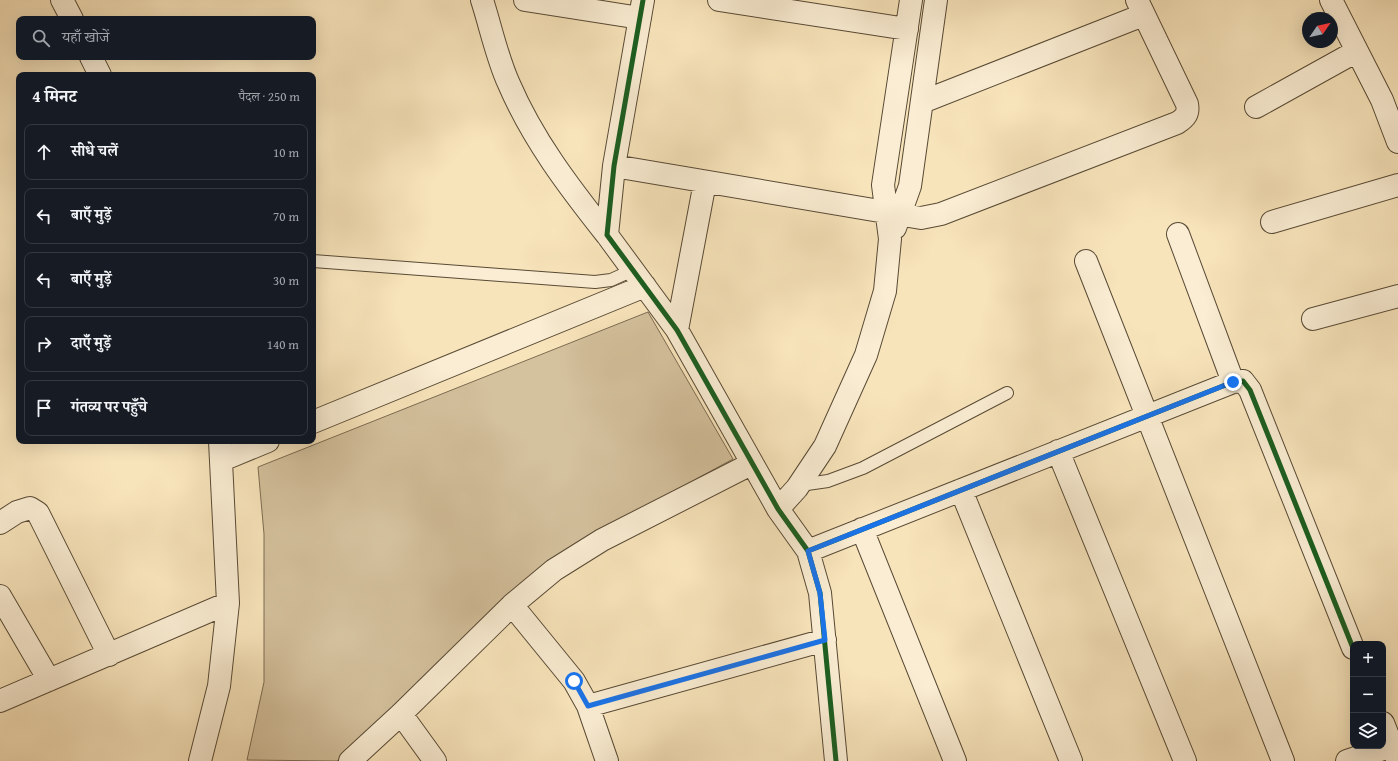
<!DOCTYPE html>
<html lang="hi">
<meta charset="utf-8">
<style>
body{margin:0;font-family:"Gentium Book Plus","Noto Serif Devanagari",serif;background:#242831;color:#f1f3f6}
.controls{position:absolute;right:12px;bottom:12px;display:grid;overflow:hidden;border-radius:8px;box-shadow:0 4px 16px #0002}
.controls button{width:36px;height:36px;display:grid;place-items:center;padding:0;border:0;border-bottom:1px solid #363941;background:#171b24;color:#f1f3f6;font:20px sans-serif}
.compass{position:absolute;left:1302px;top:12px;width:36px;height:36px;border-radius:50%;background:#171b24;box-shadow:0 4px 16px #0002;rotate:56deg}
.stop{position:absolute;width:12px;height:12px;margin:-9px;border:3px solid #1a73e8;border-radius:50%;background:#fff}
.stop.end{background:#1a73e8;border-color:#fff;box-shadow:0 1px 4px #0008}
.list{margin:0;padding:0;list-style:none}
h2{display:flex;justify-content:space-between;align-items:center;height:52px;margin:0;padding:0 16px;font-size:17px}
h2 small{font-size:13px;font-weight:400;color:#9ea1a6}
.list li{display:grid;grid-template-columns:26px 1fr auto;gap:12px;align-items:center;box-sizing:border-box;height:56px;margin:0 8px 8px;padding:0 8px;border:1px solid #363941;border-radius:8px}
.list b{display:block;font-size:15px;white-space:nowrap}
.list em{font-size:13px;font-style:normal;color:#9ea1a6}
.icon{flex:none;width:22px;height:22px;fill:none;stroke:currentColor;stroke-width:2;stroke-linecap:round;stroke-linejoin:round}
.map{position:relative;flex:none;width:1398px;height:761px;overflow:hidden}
.search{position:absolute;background:#171b24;box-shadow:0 4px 16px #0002;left:16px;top:16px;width:300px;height:44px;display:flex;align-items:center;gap:10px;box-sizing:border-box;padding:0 14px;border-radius:8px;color:#9ea1a6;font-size:15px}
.panel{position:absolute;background:#171b24;box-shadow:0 4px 16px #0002;left:16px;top:72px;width:300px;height:372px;border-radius:8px}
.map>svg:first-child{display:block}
.green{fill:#d4c19d;stroke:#7b6c52}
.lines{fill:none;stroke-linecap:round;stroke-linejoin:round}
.lane-casing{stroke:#584a35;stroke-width:14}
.street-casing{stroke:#584a35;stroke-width:24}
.lane{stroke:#faedd3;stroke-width:12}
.street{stroke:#faedd3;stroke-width:22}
.cycleway-casing{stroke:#faedd3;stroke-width:8}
.cycleway{stroke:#1b5e20;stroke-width:5}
.route{stroke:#1a73e8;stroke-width:5}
</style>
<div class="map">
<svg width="1398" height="761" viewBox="0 0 1398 761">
<rect width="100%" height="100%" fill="#f8e4bb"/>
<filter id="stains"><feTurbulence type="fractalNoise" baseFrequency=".005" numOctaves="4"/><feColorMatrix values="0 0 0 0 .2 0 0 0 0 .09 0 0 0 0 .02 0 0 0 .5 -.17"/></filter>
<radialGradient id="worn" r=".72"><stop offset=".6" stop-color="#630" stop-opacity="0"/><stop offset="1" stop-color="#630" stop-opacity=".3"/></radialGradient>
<path class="green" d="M648 312 733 459 564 551 499 609 337 761 247 760 264 682V534L258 467Z"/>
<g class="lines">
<defs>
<path id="lane" d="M313 261 595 282 611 280 633 270
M800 485 828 481 863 468 1007 393"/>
<path id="street" d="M62 0 72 19
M482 0C491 28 497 58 509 84 533 140 569 187 607 235
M525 0 640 18
M643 0 614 166 607 235 677 330 778 509 808 551 820 593 836 761
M719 0 907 29
M1331 0 1382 100 1398 142
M91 57 100 75
M922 102 1143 15
M1256 107 1357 51
M614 166 921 218 941 214 1177 123C1185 118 1189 114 1187 104L1137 0
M1272 222 1398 185
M895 228 910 186 936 0
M1178 234 1233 382
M1086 261 1283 761
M1313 319 1398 296
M677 330 705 182
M313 422 645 286
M1058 451 1185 761
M222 460 268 441
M961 490 1071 761
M778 509 797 488 825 446 866 355 885 291 890 239 883 185 911 0
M0 523 17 512 30 508 38 513 109 655
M862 529 955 761
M808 551 1233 382 1243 381 1250 390 1353 648
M0 596 49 680
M512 605 574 681 588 706 607 761
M0 701 228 603
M588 706 825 640
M401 714 435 761
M1383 723 1398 761
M200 761 219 686 228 603 220 441
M350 761 401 714 512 605 554 570 602 540 751 464
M1347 761 1392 746"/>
</defs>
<use href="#lane" class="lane-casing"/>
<use href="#street" class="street-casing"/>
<use href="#lane" class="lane"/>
<use href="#street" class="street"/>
<defs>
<path id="cycleway" d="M643 0 614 166 607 235 677 330 778 509 808 551 820 593 836 761
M808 551 1233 382 1243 381 1250 390 1353 648"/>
</defs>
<use href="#cycleway" class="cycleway-casing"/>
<use href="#cycleway" class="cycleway"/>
</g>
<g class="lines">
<path class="route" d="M574 681 588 706 825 640 820 593 808 551 1233 382"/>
</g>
<rect width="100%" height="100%" filter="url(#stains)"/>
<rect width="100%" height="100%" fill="url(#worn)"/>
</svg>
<div class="controls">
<button>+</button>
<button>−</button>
<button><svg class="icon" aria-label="layers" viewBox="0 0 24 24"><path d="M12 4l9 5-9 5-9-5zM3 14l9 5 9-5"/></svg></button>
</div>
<svg class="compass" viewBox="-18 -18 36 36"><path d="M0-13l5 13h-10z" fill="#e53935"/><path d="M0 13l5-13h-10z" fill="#9ea1a6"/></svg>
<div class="stop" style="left:574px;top:681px"></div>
<div class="stop end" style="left:1233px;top:382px"></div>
<div class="search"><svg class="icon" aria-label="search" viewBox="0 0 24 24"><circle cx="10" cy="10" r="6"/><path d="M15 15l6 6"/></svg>यहाँ खोजें</div>
<section class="panel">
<h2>4 मिनट<small>पैदल · 250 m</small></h2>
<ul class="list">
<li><svg class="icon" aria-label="ahead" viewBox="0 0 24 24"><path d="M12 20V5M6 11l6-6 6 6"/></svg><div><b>सीधे चलें</b></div><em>10 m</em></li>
<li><svg class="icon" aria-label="left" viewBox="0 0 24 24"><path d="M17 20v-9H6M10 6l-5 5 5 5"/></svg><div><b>बाएँ मुड़ें</b></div><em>70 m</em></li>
<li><svg class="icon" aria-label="left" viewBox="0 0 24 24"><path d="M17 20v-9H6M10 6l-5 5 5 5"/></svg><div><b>बाएँ मुड़ें</b></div><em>30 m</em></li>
<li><svg class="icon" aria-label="right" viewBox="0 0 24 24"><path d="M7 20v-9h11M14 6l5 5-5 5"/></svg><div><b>दाएँ मुड़ें</b></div><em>140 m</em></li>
<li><svg class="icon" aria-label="arrive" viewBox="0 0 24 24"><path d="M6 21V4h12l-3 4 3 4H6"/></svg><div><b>गंतव्य पर पहुँचे</b></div></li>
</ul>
</section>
</div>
